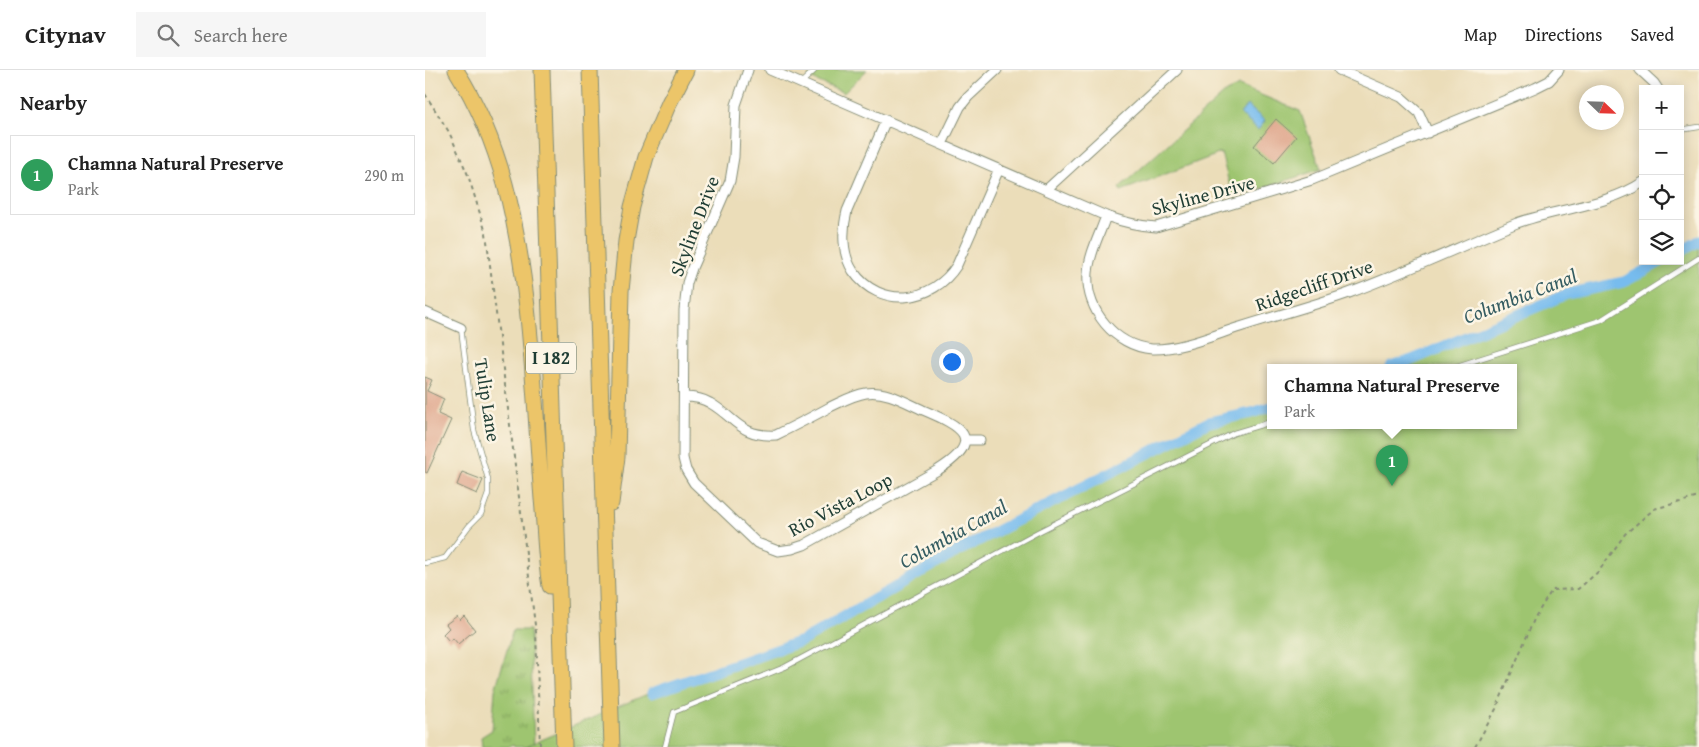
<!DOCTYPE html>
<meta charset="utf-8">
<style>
body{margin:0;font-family:"Gentium Book Plus",serif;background:#f6f6f6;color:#222}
.controls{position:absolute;right:15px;top:15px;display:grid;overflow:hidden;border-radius:0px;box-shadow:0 2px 12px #0003}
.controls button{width:45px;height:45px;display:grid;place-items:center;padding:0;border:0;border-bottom:1px solid #e0e0e0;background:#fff;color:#222;font:25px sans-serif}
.compass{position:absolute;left:1154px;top:15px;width:45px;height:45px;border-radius:50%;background:#fff;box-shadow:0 2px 12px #0003;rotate:113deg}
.you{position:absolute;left:526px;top:291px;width:18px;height:18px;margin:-12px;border:4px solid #fff;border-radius:50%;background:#1a73e8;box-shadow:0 0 0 8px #1a73e833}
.badge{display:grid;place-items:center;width:32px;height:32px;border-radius:50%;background:#111827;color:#fff;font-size:16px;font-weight:700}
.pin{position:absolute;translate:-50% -41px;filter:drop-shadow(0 1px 2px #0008)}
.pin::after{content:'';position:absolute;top:26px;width:18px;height:15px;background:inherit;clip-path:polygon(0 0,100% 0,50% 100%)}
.popup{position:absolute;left:842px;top:294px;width:250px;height:65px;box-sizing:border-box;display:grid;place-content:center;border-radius:0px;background:#fff;filter:drop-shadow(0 1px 4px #0005);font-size:16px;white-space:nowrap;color:#767676}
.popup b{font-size:19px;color:#222}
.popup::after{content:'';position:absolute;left:50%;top:100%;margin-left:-10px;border:10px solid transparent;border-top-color:#fff}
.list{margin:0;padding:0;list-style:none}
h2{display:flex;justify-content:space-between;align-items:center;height:65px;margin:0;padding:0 20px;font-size:21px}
h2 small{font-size:16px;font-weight:400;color:#767676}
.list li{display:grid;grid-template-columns:32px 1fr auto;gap:15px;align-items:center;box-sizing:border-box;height:80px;margin:0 10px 10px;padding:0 10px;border:1px solid #e0e0e0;border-radius:0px}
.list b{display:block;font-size:19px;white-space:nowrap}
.list p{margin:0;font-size:16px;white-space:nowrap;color:#767676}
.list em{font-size:16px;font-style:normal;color:#767676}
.icon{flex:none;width:28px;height:28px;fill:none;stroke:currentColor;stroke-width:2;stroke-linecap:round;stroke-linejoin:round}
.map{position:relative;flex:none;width:1274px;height:677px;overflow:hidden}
header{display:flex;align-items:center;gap:30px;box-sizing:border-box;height:70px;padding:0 25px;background:#fff;border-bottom:1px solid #e0e0e0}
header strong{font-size:24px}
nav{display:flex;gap:28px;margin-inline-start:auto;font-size:18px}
.search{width:350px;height:45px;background:#f6f6f6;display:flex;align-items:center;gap:12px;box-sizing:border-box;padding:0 18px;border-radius:0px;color:#767676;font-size:19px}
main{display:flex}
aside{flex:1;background:#fff}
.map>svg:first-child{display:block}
.grass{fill:url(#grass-tufts);stroke:#5e8152}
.park{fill:#9ec56f;stroke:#5e8152}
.water{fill:#77bcee;stroke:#4b7c91}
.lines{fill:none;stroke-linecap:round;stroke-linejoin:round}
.canal{stroke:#77bcee;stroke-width:11}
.building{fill:#dea388}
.service-casing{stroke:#858d76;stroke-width:6}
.minor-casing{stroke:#858d76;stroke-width:11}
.motorway-casing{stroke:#858d76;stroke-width:17}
.path{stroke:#858d76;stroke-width:2;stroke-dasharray:4 4;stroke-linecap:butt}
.service{stroke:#fff;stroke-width:4.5}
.minor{stroke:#fff;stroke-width:9}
.motorway{stroke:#ecc569;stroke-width:15}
.labels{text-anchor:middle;stroke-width:5;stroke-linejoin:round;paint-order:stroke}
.shield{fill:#fcf5e5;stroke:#617469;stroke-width:1}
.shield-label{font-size:18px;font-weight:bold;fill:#1f3d34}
.street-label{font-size:19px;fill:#1f3d34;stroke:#fcf5e5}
.water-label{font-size:20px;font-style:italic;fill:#355d62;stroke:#fcf5e5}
</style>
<header>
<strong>Citynav</strong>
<div class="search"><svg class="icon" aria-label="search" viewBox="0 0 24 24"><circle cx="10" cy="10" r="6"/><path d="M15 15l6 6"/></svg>Search here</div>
<nav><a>Map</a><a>Directions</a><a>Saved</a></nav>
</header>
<main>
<aside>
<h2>Nearby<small></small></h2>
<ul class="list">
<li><span class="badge" style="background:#2e9e5b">1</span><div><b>Chamna Natural Preserve</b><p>Park</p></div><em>290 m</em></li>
</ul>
</aside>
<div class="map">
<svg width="1274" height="677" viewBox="0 0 1274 677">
<defs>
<pattern id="grass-tufts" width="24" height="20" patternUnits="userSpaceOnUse" patternTransform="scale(1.25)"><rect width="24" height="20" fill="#9ec56f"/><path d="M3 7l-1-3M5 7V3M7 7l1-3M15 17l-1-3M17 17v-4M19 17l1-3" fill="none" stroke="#80a15c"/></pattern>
</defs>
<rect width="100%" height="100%" fill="#fcf5e5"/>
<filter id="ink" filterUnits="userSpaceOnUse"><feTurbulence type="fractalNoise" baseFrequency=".02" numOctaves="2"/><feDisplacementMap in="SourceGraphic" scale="10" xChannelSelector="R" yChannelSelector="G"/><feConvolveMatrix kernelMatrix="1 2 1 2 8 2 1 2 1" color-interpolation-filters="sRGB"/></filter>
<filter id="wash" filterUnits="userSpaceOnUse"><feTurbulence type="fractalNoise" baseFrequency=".0096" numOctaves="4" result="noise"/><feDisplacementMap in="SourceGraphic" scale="20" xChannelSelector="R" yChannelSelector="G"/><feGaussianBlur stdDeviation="1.12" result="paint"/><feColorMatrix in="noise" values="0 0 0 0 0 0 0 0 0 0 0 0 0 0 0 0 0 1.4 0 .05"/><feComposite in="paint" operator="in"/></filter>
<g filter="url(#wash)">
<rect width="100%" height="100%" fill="#ebddb9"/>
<path class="grass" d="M88 560H105L109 677H89L88 675 83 677H57L56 667 67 660 70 620Z"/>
<path class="park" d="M390 0H442L419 23 383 7Z
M814 16 875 41 896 99 808 128 796 83 696 121 694 118 801 22Z
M1274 171V677H100L227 622 377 571 535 480 784 352 827 343 846 337V355H1088V297H966L987 290 1142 224 1199 212 1237 191H1255V182Z"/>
<path class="water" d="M822 35 840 51 833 60 815 44Z"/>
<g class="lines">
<path class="canal" d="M1255 182 1274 171
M966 297 987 290 1142 224 1199 212 1237 191
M227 623 377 571 535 480 784 352 827 343 846 337"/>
</g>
<g id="blocks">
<path class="building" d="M851 49 871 67 849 93 829 76Z
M0 307 7 310 2 321 19 329 13 344 26 350 2 403 0 402Z
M37 402 58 410 52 424 32 415Z
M32 546 35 550 39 546 50 560 33 574 28 568 24 571 18 564 24 558 21 554Z"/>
</g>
</g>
<g filter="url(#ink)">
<use href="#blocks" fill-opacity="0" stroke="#858d76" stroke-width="1"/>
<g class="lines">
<defs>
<path id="service" d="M376 13 390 0
M1255 60 1274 57
M1029 297 1176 250 1274 188
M0 493 20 488 44 456 56 444 63 424V409L49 360 36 258
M240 677 249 642 360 597 613 462 809 363 846 352"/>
<path id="minor" d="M345 0 681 146C698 152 713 156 731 157L887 110 1110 18 1124 11 1134 0
M914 0 976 27 994 43 1003 63
M1215 0 1229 13 1233 19
M461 50 422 141C417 161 417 184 428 201 455 240 508 233 532 195L574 99
M517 74 535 37 543 27 572 0
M622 119 752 0
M681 146C675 164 664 184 663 203 660 240 690 276 727 279 755 280 789 265 815 257 852 245 888 236 924 223 981 202 1036 176 1092 153 1131 139 1185 135 1218 112
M0 242 36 258
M259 327C268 327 277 328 285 333 311 348 315 367 351 365 369 356 387 347 405 337 416 332 428 325 441 323 461 320 480 332 498 340 536 356 562 369 513 400L379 475 367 479 353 481 332 473 269 413 261 400 258 388 259 240 262 213 267 198 305 111 309 87 311 35 323 0
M540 370H555"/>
<path id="motorway" d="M31 0C77 73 92 152 102 237 109 301 112 365 117 429 120 458 120 488 125 516
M117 0 139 677
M165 0 187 677
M186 433 192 387 196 221 201 171 207 137 221 87 244 33 261 0"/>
</defs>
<use href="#service" class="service-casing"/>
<use href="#minor" class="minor-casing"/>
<use href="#motorway" class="motorway-casing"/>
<path class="path" d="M0 24 24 62 43 105 61 163 111 563 115 677
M1050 677 1071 639 1110 547 1127 520 1153 519 1174 501 1200 464 1229 439 1274 427"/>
<use href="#service" class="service"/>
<use href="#minor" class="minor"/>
<use href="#motorway" class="motorway"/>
</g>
</g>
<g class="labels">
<rect class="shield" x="101" y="272.5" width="50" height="31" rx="4"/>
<g class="shield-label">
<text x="126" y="294">I 182</text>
</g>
<g class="street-label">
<text transform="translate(778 125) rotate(-15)" y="7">Skyline Drive</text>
<text transform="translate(269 156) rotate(-69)" y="7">Skyline Drive</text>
<text transform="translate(889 215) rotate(-19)" y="7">Ridgecliff Drive</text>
<text transform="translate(63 330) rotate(81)" y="7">Tulip Lane</text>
<text transform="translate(415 434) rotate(-28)" y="7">Rio Vista Loop</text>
</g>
<g class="water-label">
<text transform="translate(1095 226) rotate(-21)" y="7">Columbia Canal</text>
<text transform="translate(528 464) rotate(-29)" y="7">Columbia Canal</text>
</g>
</g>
</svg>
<div class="controls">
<button>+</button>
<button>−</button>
<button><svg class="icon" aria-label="locate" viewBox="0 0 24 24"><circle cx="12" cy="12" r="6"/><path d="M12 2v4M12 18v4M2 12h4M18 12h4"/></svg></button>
<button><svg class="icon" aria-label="layers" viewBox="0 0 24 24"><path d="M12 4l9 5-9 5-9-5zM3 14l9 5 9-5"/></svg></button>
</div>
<svg class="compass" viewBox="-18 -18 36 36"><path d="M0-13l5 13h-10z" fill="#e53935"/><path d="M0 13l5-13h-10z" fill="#767676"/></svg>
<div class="you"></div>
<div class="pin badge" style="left:967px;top:416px;background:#2e9e5b">1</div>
<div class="popup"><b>Chamna Natural Preserve</b>Park</div>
</div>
</main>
